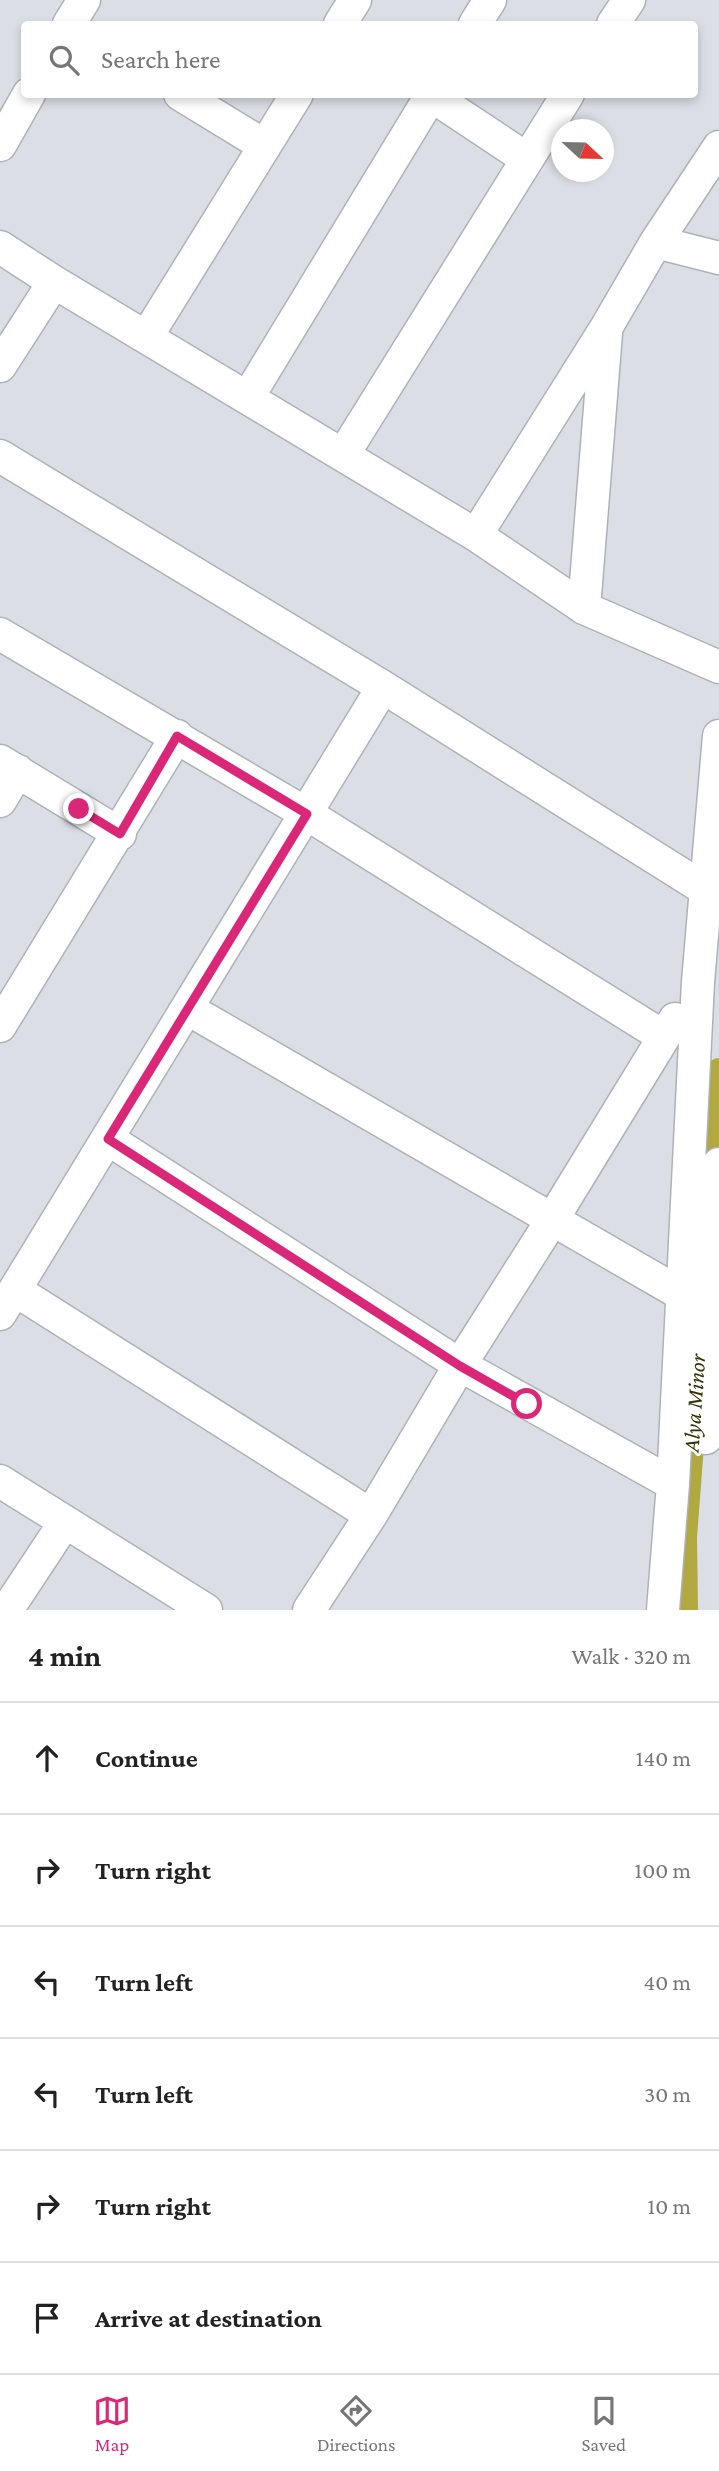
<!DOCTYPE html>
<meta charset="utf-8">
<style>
body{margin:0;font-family:"Crimson Pro",serif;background:#f6f6f6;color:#222}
.compass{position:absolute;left:551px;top:119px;width:63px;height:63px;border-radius:50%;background:#fff;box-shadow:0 4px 10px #0003;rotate:112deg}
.stop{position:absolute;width:21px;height:21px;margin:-16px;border:5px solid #db2777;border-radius:50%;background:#fff}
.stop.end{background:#db2777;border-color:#fff;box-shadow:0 2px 7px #0008}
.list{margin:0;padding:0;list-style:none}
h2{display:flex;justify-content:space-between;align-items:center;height:91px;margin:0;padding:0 28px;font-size:30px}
h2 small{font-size:23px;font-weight:400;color:#767676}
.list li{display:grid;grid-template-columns:46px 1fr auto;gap:21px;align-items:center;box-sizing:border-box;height:112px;padding:0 28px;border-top:2px solid #e0e0e0}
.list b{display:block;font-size:26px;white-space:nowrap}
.list em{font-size:23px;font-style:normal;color:#767676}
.icon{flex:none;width:38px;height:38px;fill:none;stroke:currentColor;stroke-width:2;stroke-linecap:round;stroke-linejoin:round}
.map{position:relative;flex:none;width:719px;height:1610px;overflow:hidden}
.search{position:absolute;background:#fff;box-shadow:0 4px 10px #0003;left:21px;right:21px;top:21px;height:77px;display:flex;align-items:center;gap:18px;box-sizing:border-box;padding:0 24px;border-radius:7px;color:#767676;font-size:26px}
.sheet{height:763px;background:#fff}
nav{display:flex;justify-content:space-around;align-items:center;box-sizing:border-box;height:98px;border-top:2px solid #e0e0e0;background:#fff;font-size:19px;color:#767676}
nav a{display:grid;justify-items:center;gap:4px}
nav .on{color:#db2777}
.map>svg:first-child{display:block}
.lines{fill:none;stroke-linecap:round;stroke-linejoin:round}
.canal{stroke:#b2a840;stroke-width:26}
.minor-casing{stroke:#aeb2b8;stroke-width:35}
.minor{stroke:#fff;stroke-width:32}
.route{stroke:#db2777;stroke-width:9}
.labels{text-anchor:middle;stroke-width:5;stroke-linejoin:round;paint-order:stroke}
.water-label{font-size:23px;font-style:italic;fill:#373205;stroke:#fff}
</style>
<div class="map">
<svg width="719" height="1610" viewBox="0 0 719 1610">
<rect width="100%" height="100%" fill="#dbdee5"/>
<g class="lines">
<path class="canal" d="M710 1186 719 1071
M685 1610 684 1537 694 1406"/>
<defs>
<path id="minor" d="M69 24 84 0
M340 24 355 0
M475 24 490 0
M613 24 629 0
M180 94 265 146
M429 94 527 159
M0 145 29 94
M656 242 719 258
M0 247 54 282 476 535 584 608 719 667
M147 336 297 94
M0 366 54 282
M248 397 432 94
M343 455 568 94
M0 456 383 687 719 898
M476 535 606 328 656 242 719 147
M584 608 606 333
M0 634 307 814 664 1037
M0 761 120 834
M0 801 18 771
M188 1009 683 1295
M0 1026 177 736
M108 1139 460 1365 673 1484
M15 1290 371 1515
M0 1314 383 687
M706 1438 704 1341 719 1164
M0 1481 206 1610
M7 1610 65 1522
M309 1610 371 1515 460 1365 552 1220 675 1019
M663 1610 673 1484 698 982 719 736"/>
</defs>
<use href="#minor" class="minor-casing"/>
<use href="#minor" class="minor"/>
</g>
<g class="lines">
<path class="route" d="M79 809 120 834 177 736 307 814 108 1139 460 1366 527 1404"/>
</g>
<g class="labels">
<g class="water-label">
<text transform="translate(694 1403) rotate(-86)" y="8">Alya Minor</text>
</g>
</g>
</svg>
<svg class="compass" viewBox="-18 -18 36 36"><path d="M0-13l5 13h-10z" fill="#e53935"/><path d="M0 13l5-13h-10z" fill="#767676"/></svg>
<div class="stop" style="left:527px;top:1404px"></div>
<div class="stop end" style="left:79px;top:809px"></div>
<div class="search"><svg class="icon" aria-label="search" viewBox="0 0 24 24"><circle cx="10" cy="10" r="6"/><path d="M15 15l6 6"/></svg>Search here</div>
</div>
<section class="sheet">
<h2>4 min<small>Walk · 320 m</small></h2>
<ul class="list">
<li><svg class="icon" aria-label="ahead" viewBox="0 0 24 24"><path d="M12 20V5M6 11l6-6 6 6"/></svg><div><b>Continue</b></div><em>140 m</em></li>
<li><svg class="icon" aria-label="right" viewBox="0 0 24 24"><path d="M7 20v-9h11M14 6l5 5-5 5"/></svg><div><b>Turn right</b></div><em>100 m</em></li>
<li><svg class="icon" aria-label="left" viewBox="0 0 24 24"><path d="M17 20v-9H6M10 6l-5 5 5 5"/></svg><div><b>Turn left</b></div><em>40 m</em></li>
<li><svg class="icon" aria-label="left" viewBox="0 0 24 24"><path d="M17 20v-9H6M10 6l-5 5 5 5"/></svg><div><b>Turn left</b></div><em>30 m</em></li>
<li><svg class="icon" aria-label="right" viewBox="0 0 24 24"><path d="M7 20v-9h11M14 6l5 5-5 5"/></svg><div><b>Turn right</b></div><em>10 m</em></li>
<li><svg class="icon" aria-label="arrive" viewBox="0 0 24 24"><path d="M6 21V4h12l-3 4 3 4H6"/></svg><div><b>Arrive at destination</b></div></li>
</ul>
</section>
<nav>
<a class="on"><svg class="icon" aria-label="map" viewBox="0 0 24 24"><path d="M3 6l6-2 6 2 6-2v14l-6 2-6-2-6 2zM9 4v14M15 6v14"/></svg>Map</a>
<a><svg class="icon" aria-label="directions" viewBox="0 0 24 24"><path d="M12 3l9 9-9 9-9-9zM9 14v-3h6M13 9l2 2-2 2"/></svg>Directions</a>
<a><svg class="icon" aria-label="saved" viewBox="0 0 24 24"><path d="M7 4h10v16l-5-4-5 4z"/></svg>Saved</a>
</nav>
